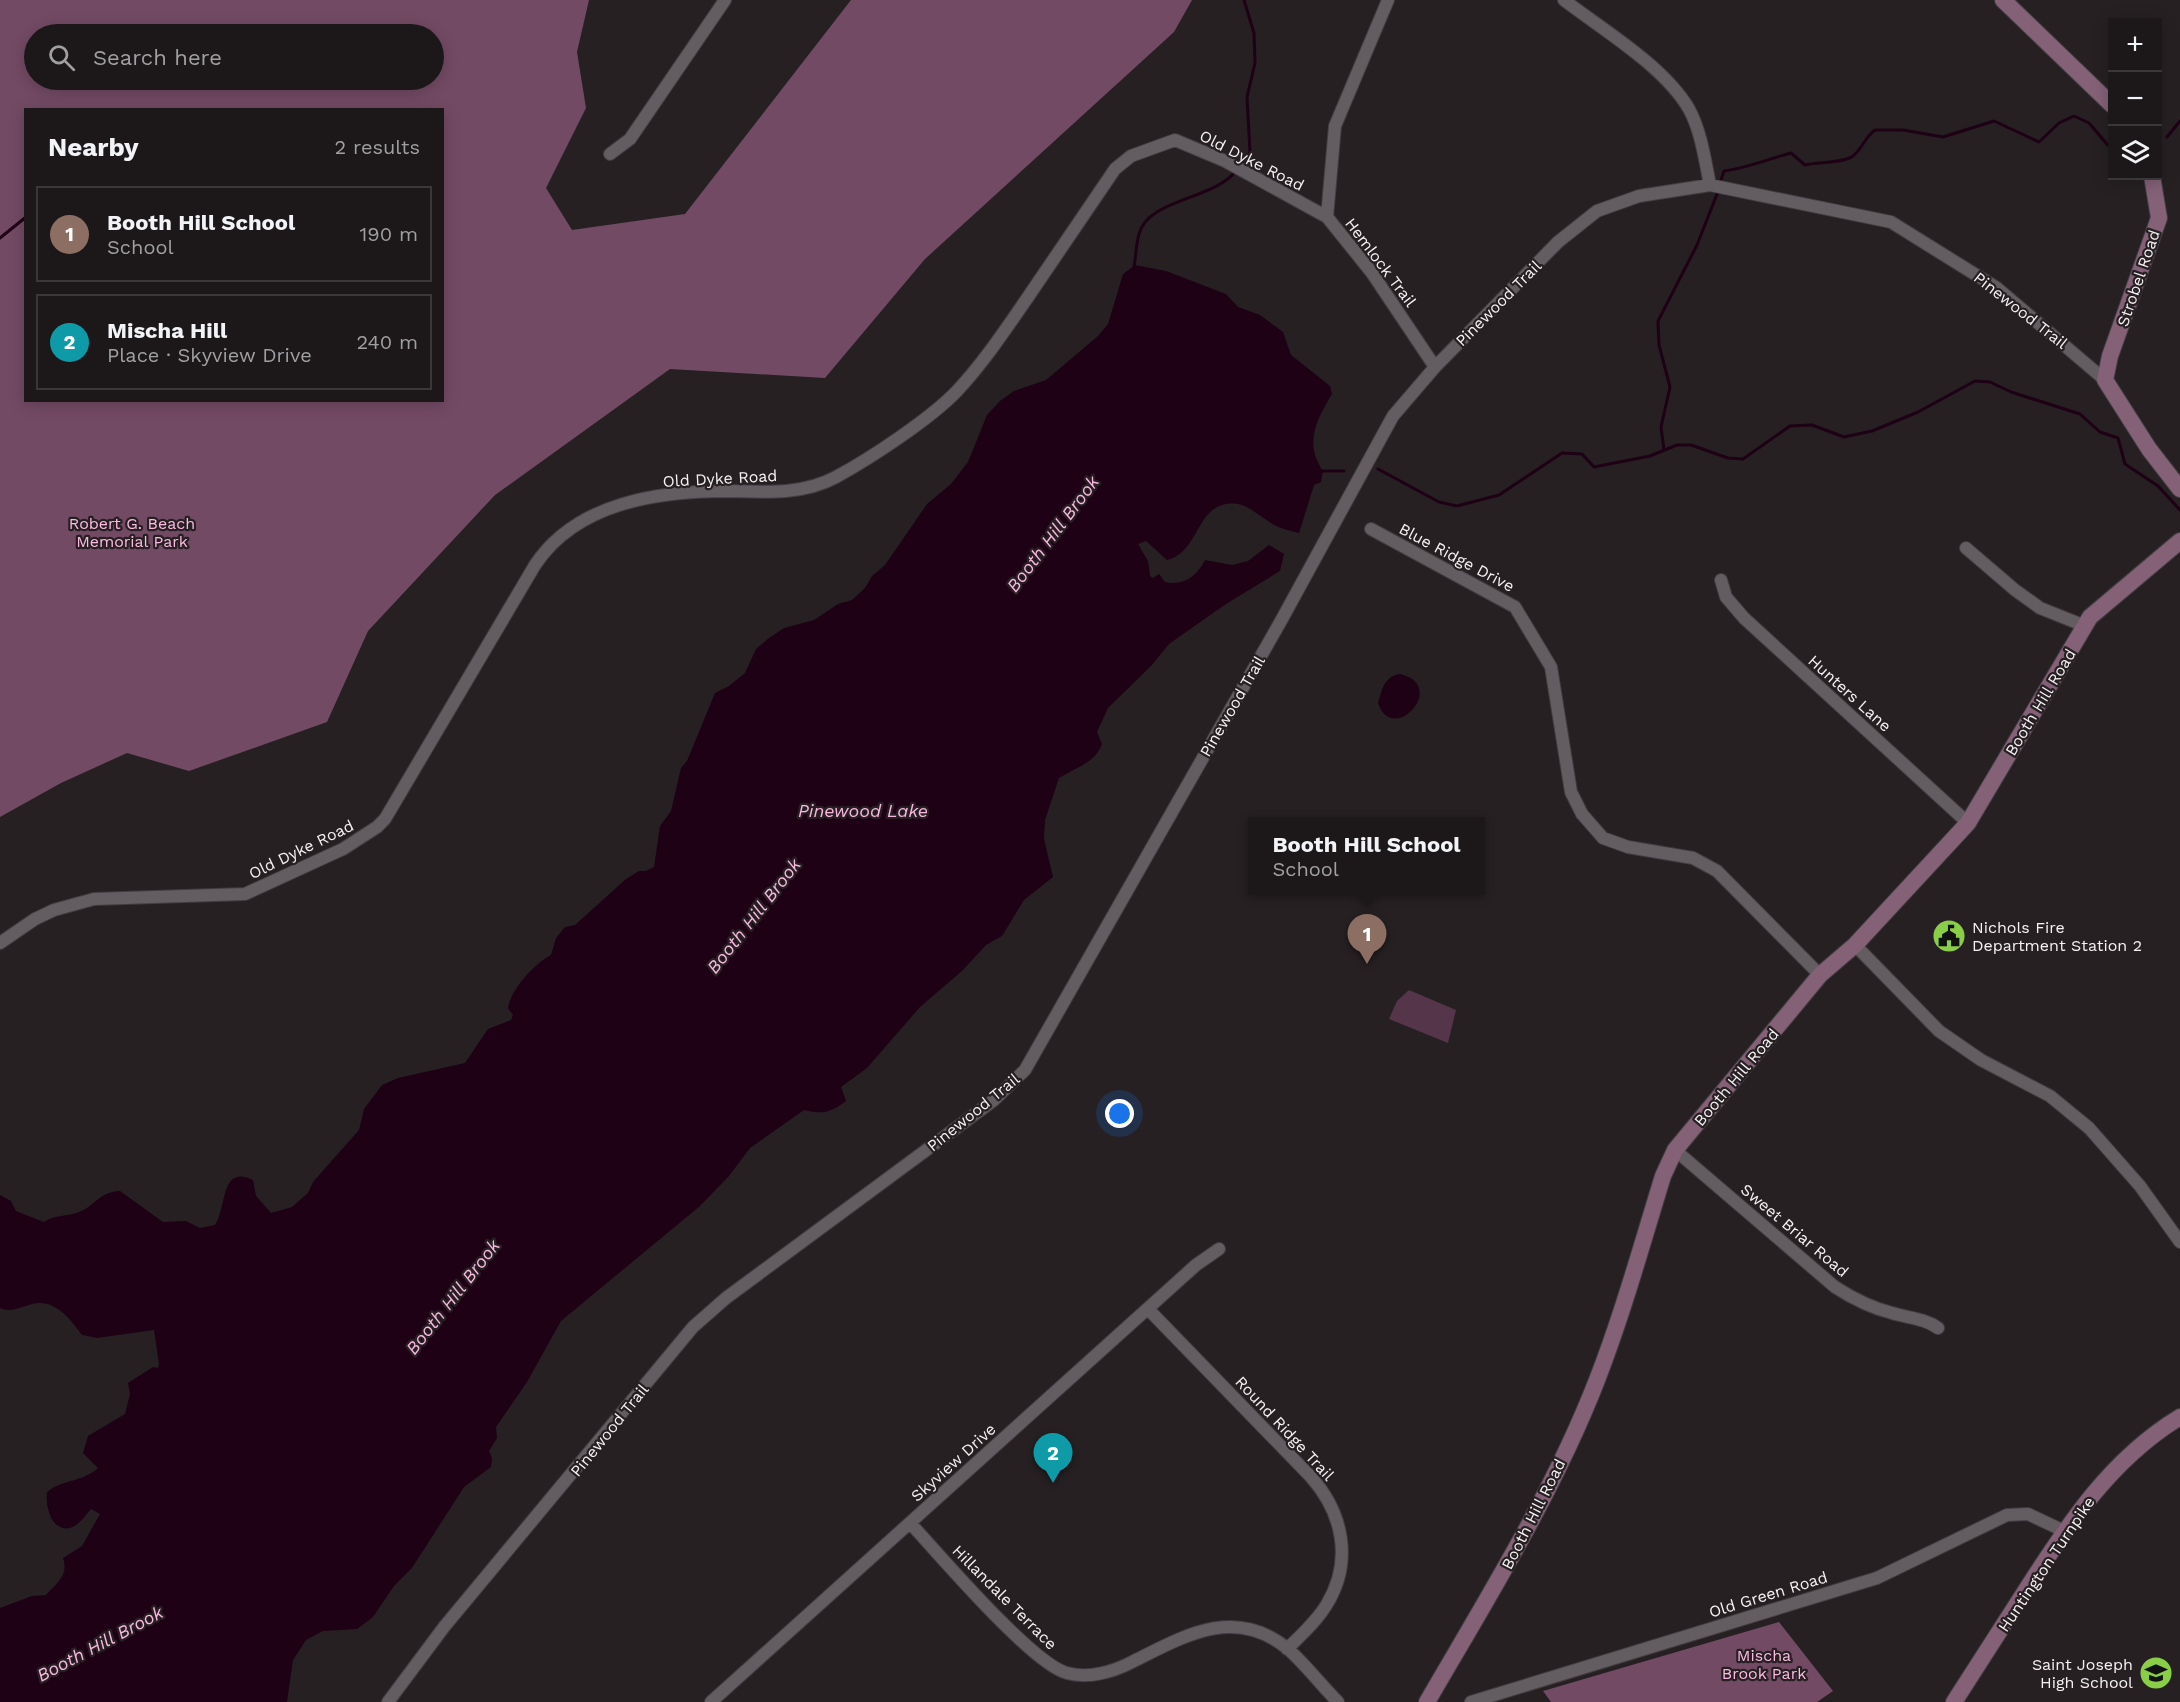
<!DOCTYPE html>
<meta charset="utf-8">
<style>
body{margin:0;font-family:"Work Sans",sans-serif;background:#252123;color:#f1f3f6}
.controls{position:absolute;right:18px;top:18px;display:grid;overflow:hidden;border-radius:0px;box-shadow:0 3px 15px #0003}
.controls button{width:54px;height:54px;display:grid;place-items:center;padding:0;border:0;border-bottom:2px solid #3a3739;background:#1c181a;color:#f1f3f6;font:30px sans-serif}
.you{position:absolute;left:1120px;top:1114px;width:21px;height:21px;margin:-15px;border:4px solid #fff;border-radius:50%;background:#1a73e8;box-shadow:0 0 0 9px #1a73e833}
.badge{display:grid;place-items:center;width:39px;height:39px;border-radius:50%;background:#b45309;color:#fff;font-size:20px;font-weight:700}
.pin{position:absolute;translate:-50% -50px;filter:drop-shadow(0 2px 3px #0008)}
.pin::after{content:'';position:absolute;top:32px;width:21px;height:18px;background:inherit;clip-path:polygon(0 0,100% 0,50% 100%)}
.popup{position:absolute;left:1248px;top:817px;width:237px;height:78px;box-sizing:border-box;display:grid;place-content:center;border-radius:0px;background:#1c181a;filter:drop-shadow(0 2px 4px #0005);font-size:20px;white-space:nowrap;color:#a0a0a2}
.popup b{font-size:22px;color:#f1f3f6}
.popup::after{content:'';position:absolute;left:50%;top:100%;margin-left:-12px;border:12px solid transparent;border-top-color:#1c181a}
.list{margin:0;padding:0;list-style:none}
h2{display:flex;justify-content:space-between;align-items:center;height:78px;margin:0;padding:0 24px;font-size:26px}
h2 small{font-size:20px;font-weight:400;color:#a0a0a2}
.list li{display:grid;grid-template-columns:39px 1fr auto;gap:18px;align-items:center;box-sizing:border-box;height:96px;margin:0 12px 12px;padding:0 12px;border:2px solid #3a3739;border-radius:0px}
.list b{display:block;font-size:22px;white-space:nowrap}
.list p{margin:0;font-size:20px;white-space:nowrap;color:#a0a0a2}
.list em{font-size:20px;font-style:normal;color:#a0a0a2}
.icon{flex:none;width:33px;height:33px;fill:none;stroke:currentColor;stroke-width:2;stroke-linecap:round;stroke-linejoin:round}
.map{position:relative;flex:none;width:2180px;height:1702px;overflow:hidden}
.search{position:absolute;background:#1c181a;box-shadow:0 3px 15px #0003;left:24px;top:24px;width:420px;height:66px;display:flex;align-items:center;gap:15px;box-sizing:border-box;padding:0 21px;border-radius:33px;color:#a0a0a2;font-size:22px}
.panel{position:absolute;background:#1c181a;box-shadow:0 3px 15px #0003;left:24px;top:108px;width:420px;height:294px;border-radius:0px}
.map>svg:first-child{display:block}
.green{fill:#553549}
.forest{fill:#734a64;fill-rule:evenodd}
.water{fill:#1f0115}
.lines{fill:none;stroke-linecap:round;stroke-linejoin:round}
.stream{stroke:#1f0115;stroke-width:3}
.street-casing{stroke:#423d40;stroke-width:14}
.secondary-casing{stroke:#423d40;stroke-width:18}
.street{stroke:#635c60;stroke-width:12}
.secondary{stroke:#846177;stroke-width:16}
.labels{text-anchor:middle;stroke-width:4.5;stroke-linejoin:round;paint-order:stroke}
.street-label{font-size:16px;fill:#f5f1f3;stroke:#262023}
.park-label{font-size:16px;fill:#ffb9e3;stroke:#262023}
.poi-label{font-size:16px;fill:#f5f1f3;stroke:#262023;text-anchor:start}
.water-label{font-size:18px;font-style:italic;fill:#fcb7e1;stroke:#262023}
</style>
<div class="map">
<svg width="2180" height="1702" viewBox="0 0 2180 1702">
<rect width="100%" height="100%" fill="#262023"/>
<path class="green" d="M1409 990 1456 1010 1448 1043 1389 1019 1397 1001Z"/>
<path class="forest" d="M0 0H589L577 52 586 108 546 188 572 230 685 214 851 0H1192L1174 32 925 259 825 378 670 369 495 495 368 631 327 722 189 771 127 753 61 783 0 817ZM34 34H434V80H34ZM26 110H442V400H26Z
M1779 1622 1833 1691 1817 1702H1551L1543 1691Z"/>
<path class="water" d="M1135 265 1166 271 1226 294 1238 307 1260 315 1283 332 1291 355 1330 386 1332 394C1316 421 1304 443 1323 471L1321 482 1314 485 1299 533C1288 530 1277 528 1268 521 1254 512 1244 501 1226 504 1196 509 1198 553 1167 560L1146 541 1138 544 1148 561 1150 576 1153 578 1159 574 1165 582C1184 586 1197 576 1205 560L1232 565 1248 561 1269 545 1284 554 1280 571 1226 604 1169 644 1151 666 1108 708 1097 732 1102 744C1095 763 1075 768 1059 778L1045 820 1044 839 1053 877 1024 900 1002 936 986 945 963 970 920 1007 867 1068 841 1087 846 1101C831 1112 823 1115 804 1110L750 1148 729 1176 700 1206 561 1321 527 1382 496 1427 497 1438 489 1451 492 1458 491 1467 464 1487 412 1568 394 1586 373 1617 357 1629 323 1631 306 1640 293 1660 287 1702H0V1608L32 1596 46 1595C57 1583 69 1575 63 1558L82 1546 100 1514 91 1509C85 1516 79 1525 70 1528 51 1532 45 1505 47 1492 63 1479 83 1482 98 1468L83 1453 88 1436 125 1414 130 1394 128 1383 153 1367 158 1368 159 1364 154 1330 97 1338 82 1335C71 1320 55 1298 32 1304 21 1307 11 1313 0 1308V1195L11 1201 16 1211 44 1222C55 1214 67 1217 79 1212 97 1205 98 1192 120 1191L163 1222 186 1221 200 1228 215 1225C227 1207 220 1164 253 1180L256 1196 271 1213 292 1207 308 1193 313 1182 359 1130 364 1109 382 1085 398 1078 465 1063 488 1029 511 1020 513 1015 508 1008C511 989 534 964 551 955L556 938 565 927 575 925 626 879 639 871H646L654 867 660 826 671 811 681 768 687 761 715 693 729 686 745 673 756 649 769 638 784 628 814 620 838 604 852 600 865 588 872 576 885 565 927 504 951 484 968 462 987 415 1000 401 1014 391 1046 380 1098 336 1108 324 1123 274Z
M1400 674C1449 685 1393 747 1378 703 1382 690 1384 676 1400 674Z"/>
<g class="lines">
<path class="stream" d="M2167 137 2180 121
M1240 166 1250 152 1247 97 1255 63 1254 33 1244 0
M1720 183 1724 171C1747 168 1768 159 1791 153L1805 165C1818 162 1844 163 1853 156 1862 149 1865 137 1875 130H1903L1943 137 1994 121 2039 142 2059 123 2074 116 2089 123 2112 150
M0 238 26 217
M1134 267C1136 256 1136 244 1139 234 1148 199 1213 200 1236 171
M1664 450 1661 427 1670 387 1659 345 1658 321 1697 245 1719 189
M1378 469 1439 502 1457 506 1499 495 1562 453 1582 454 1594 467 1650 456 1677 445H1691L1728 458 1743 459 1790 426 1812 425 1844 437 1872 431 1918 412 1975 381 1990 382 2011 392 2080 414 2100 432 2118 438 2125 464 2158 486 2180 510
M1322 471H1344"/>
<defs>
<path id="street" d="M1388 0 1335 126 1327 217 1372 273 1435 367
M1564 0C1603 30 1664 66 1689 109 1701 131 1705 160 1710 185
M610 154 630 139 725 0
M1371 529 1515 607 1551 667 1571 792 1582 814 1603 838 1628 847 1693 858 1717 871 1820 975
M1966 548 2015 590 2040 608 2085 626
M1721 580 1726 597 1744 618 1968 823
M0 943 35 919 54 910 94 899 245 894 343 849 377 827 385 819 535 565C577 502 659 491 729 491 765 492 803 495 836 477 871 458 930 419 957 391 984 362 1006 329 1028 297 1057 254 1086 212 1115 169L1131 156 1175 140 1225 161 1327 217
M1855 945 1939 1031 1981 1060 2050 1096 2089 1128 2140 1186 2180 1242
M1675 1150 1835 1287C1852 1298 1872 1308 1892 1313 1908 1318 1924 1318 1938 1328
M1148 1309 1311 1477C1343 1513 1353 1561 1327 1604 1317 1621 1301 1635 1287 1649
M910 1523C939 1554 1032 1664 1067 1673 1088 1679 1113 1672 1132 1662 1184 1636 1235 1605 1288 1649 1306 1665 1321 1685 1338 1702
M388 1702 444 1627 693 1327 726 1298 994 1100 1025 1070 1282 619 1393 416 1435 367 1558 242 1597 211 1639 196 1710 185 1891 222 1997 288 2105 380
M711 1702 1196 1265 1219 1249
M1471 1702 1877 1578 2007 1515 2028 1514 2064 1531"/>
<path id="secondary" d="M2003 0 2112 105
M2152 176 2159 218 2110 356 2105 380 2149 449 2180 489
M1427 1702C1488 1597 1553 1493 1597 1380 1623 1313 1642 1244 1663 1176L1675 1150 1820 975 1855 945 1968 823 2090 617 2180 541
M1954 1702C1978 1665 2002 1627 2026 1590 2069 1523 2111 1459 2180 1417"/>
</defs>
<use href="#street" class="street-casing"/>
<use href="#secondary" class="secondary-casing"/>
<use href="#street" class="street"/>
<use href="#secondary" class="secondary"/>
</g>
<defs>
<symbol id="civic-disc" viewBox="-11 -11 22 22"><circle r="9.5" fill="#8ace48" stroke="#262023"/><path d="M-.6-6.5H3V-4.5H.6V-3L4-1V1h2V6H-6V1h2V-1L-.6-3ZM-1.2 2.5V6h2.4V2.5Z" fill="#111"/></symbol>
<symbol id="school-disc" viewBox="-11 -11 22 22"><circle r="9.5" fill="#8ace48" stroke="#262023"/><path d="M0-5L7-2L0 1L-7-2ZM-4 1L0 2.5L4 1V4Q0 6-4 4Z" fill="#111"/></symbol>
</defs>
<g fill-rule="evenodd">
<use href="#civic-disc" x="1930" y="917" width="38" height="38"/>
<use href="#school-disc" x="2137" y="1654" width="38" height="38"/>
</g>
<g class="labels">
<g class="street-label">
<text transform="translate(1252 160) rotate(27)" y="6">Old Dyke Road</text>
<text transform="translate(1381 262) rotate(53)" y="6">Hemlock Trail</text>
<text transform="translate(2138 278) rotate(-71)" y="6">Strobel Road</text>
<text transform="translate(1498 303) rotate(-45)" y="6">Pinewood Trail</text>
<text transform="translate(2021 310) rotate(38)" y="6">Pinewood Trail</text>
<text transform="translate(720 478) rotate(-3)" y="6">Old Dyke Road</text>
<text transform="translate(1457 557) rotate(28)" y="6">Blue Ridge Drive</text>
<text transform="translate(1850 693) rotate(42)" y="6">Hunters Lane</text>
<text transform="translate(2040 702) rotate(-59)" y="6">Booth Hill Road</text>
<text transform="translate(1232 706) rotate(-60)" y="6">Pinewood Trail</text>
<text transform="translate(301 849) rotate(-26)" y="6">Old Dyke Road</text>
<text transform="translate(1736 1077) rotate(-50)" y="6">Booth Hill Road</text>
<text transform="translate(973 1112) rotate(-39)" y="6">Pinewood Trail</text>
<text transform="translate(1795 1230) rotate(40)" y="6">Sweet Briar Road</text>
<text transform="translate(1285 1428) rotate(47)" y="6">Round Ridge Trail</text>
<text transform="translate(609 1430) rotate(-51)" y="6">Pinewood Trail</text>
<text transform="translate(953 1462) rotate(-42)" y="6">Skyview Drive</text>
<text transform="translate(1533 1514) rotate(-63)" y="6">Booth Hill Road</text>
<text transform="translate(2046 1564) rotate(-56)" y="6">Huntington Turnpike</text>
<text transform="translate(1768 1594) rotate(-17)" y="6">Old Green Road</text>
<text transform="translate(1005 1597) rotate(45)" y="6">Hillandale Terrace</text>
</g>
<g class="park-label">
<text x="132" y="529">Robert G. Beach<tspan x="132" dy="18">Memorial Park</tspan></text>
<text x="1764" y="1661">Mischa<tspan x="1764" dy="18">Brook Park</tspan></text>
</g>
<g class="poi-label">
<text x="1972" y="933">Nichols Fire<tspan x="1972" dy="18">Department Station 2</tspan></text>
<text x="2133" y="1670" text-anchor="end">Saint Joseph<tspan x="2133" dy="18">High School</tspan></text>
</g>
<g class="water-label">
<text transform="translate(1053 534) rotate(-53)" y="6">Booth Hill Brook</text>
<text x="863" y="817">Pinewood Lake</text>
<text transform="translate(754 916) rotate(-52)" y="6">Booth Hill Brook</text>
<text transform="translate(453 1297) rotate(-52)" y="6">Booth Hill Brook</text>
<text transform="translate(100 1644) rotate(-28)" y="6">Booth Hill Brook</text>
</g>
</g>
</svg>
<div class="controls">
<button>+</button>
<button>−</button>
<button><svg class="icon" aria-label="layers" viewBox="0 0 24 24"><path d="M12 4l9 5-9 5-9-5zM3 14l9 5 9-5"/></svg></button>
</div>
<div class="you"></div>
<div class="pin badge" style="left:1367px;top:964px;background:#8d6e63">1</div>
<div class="popup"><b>Booth Hill School</b>School</div>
<div class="pin badge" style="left:1053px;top:1483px;background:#0f9aa8">2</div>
<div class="search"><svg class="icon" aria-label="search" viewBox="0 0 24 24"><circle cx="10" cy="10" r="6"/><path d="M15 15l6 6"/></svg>Search here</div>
<section class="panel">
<h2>Nearby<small>2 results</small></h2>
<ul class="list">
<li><span class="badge" style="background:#8d6e63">1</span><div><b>Booth Hill School</b><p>School</p></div><em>190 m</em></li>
<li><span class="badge" style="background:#0f9aa8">2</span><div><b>Mischa Hill</b><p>Place · Skyview Drive</p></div><em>240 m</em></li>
</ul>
</section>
</div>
